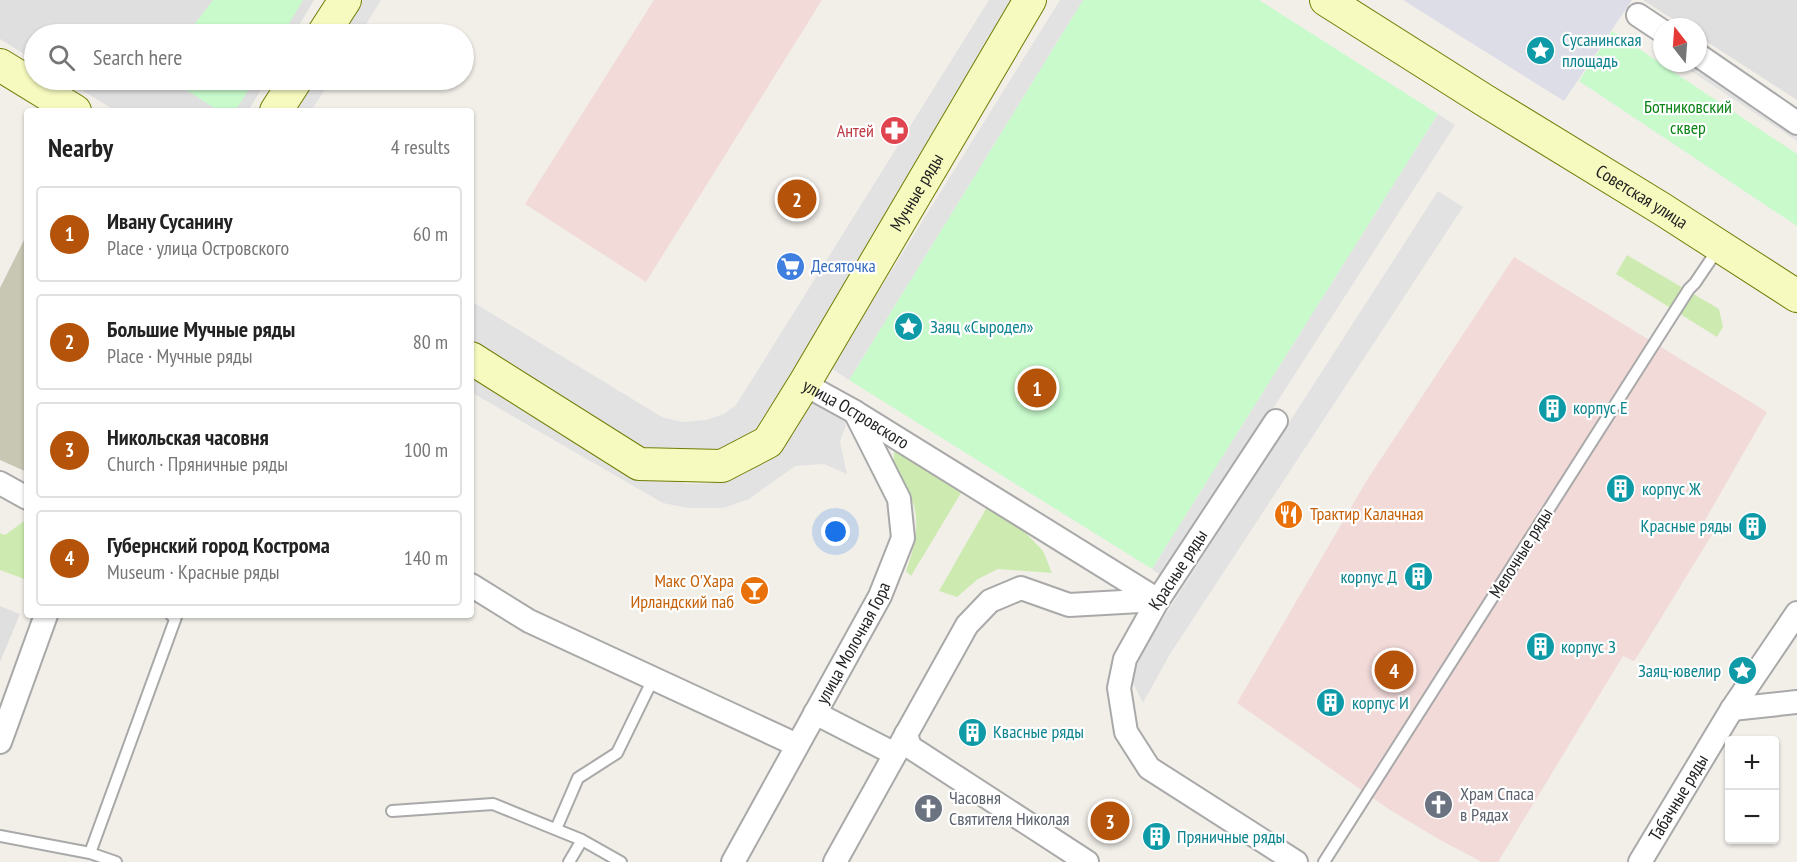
<!DOCTYPE html>
<meta charset="utf-8">
<style>
body{margin:0;font-family:"PT Sans Narrow",sans-serif;background:#f2f2f2;color:#222}
.controls{position:absolute;right:18px;bottom:18px;display:grid;overflow:hidden;border-radius:6px;box-shadow:0 2px 4px #0004}
.controls button{width:54px;height:54px;display:grid;place-items:center;padding:0;border:0;border-bottom:2px solid #e0e0e0;background:#fff;color:#222;font:30px sans-serif}
.compass{position:absolute;left:1653px;top:18px;width:54px;height:54px;border-radius:50%;background:#fff;box-shadow:0 2px 4px #0004;rotate:343deg}
.you{position:absolute;left:836px;top:532px;width:21px;height:21px;margin:-15px;border:4px solid #fff;border-radius:50%;background:#1a73e8;box-shadow:0 0 0 9px #1a73e833}
.badge{display:grid;place-items:center;width:39px;height:39px;border-radius:50%;background:#b45309;color:#fff;font-size:20px;font-weight:700}
.pin{position:absolute;translate:-50% -50%;border:3px solid #fff;box-shadow:0 2px 6px #0006}
.list{margin:0;padding:0;list-style:none}
h2{display:flex;justify-content:space-between;align-items:center;height:78px;margin:0;padding:0 24px;font-size:26px}
h2 small{font-size:20px;font-weight:400;color:#767676}
.list li{display:grid;grid-template-columns:39px 1fr auto;gap:18px;align-items:center;box-sizing:border-box;height:96px;margin:0 12px 12px;padding:0 12px;border:2px solid #e0e0e0;border-radius:6px}
.list b{display:block;font-size:22px;white-space:nowrap}
.list p{margin:0;font-size:20px;white-space:nowrap;color:#767676}
.list em{font-size:20px;font-style:normal;color:#767676}
.icon{flex:none;width:33px;height:33px;fill:none;stroke:currentColor;stroke-width:2;stroke-linecap:round;stroke-linejoin:round}
.map{position:relative;flex:none;width:1797px;height:862px;overflow:hidden}
.search{position:absolute;background:#fff;box-shadow:0 2px 4px #0004;left:24px;top:24px;width:450px;height:66px;display:flex;align-items:center;gap:15px;box-sizing:border-box;padding:0 21px;border-radius:33px;color:#767676;font-size:22px}
.panel{position:absolute;background:#fff;box-shadow:0 2px 4px #0004;left:24px;top:108px;width:450px;height:510px;border-radius:6px}
.map>svg:first-child{display:block}
.residential{fill:#e0dfdf}
.commercial{fill:#f2dad9}
.construction{fill:#c7c7b4}
.grass{fill:#cdebb0}
.park{fill:#c8facc}
.parking{fill:#e2e2e2}
.plaza{fill:#dddde8}
.lines{fill:none;stroke-linecap:round;stroke-linejoin:round}
.lane-casing{stroke:#a9a9a9;stroke-width:14}
.street-casing{stroke:#a9a9a9;stroke-width:26}
.secondary-casing{stroke:#707d05;stroke-width:34}
.lane{stroke:#fff;stroke-width:10}
.street{stroke:#fff;stroke-width:22}
.secondary{stroke:#f7fabf;stroke-width:32}
.labels{text-anchor:middle;stroke-width:4.5;stroke-linejoin:round;paint-order:stroke}
.culture-label{font-size:18px;fill:#0d838f;stroke:#fff;text-anchor:start}
.park-label{font-size:18px;fill:#0c8416;stroke:#fff}
.health-label{font-size:18px;fill:#be3a42;stroke:#fff;text-anchor:end}
.street-label{font-size:18px;fill:#222;stroke:#fff}
.shop-label{font-size:18px;fill:#366cbe;stroke:#fff;text-anchor:start}
.food-label{font-size:18px;fill:#c56008;stroke:#fff;text-anchor:start}
.worship-label{font-size:18px;fill:#5b616d;stroke:#fff;text-anchor:start}
</style>
<div class="map">
<svg width="1797" height="862" viewBox="0 0 1797 862">
<rect width="100%" height="100%" fill="#f2efe9"/>
<path class="residential" d="M0 0H314L294 34H34V60L0 39Z
M1643 0H1797V100L1698 36V27H1685Z
M65 80H267L248 111H116Z
M0 606 20 614 0 662Z"/>
<path class="commercial" d="M654 0H822L646 282 525 204Z
M1514 257 1767 412 1704 522 1716 528 1642 649 1634 661 1623 656 1498 862H1482L1440 840 1387 808 1237 703 1367 480Z"/>
<path class="construction" d="M27 234V472L0 460V288Z"/>
<path class="grass" d="M1627 255 1719 309 1723 327 1717 337 1616 274Z
M894 452H904L961 493 911 576 906 571C914 550 921 522 912 500 905 482 892 473 894 452Z
M987 507 1022 529 1043 551 1052 573 998 569 978 579 957 597 939 591Z
M27 519V580L0 570V533L5 535Z"/>
<path class="park" d="M213 0H303L283 34H187Z
M1083 0H1259L1438 114 1152 569 849 380Z
M1612 31 1797 154V226L1579 81Z
M171 80H255L235 111H219Z"/>
<path class="parking" d="M363 0H381L360 34H341Z
M989 0H1021L766 424 717 455 636 452 471 346V301L662 417 682 422 706 420 724 414 736 405Z
M1060 0H1083L849 380 831 368Z
M1679 63H1698L1797 110V141Z
M312 80H331L311 111H292Z
M1438 114 1455 125 1164 578 1152 569Z
M1438 191 1463 207 1170 654 1143 703 1132 681 1139 656Z
M471 368 636 466 686 484 719 483 743 475 784 446 812 400 848 419 840 442 847 474 824 464 795 466 749 499 723 508H688L663 503 471 392Z"/>
<path class="plaza" d="M1403 0H1632L1564 101Z"/>
<g class="lines">
<defs>
<path id="lane" d="M392 811 493 804 582 840 621 862
M556 829 578 778 617 753 653 679
M0 836 90 853 116 862
M90 853 176 617 171 615
M569 862 582 840
M1324 862 1689 289 1695 283 1718 249"/>
<g id="street">
<path d="M1638 15 1662 31"/>
<path d="M1698 55 1797 123"/>
<path id="s1" d="M804 384 855 412 1158 600"/>
<path d="M1276 421 1158 600 1125 659 1119 688 1126 732 1149 768 1296 862"/>
<path d="M0 483 27 498"/>
<path d="M471 585 529 621 797 745"/>
<path d="M1732 709 1797 702"/>
<path d="M815 713 895 754"/>
<path d="M906 734 910 747 1087 862"/>
<path d="M0 742 46 615"/>
<path id="s2" d="M733 862 880 596 903 538 899 499 855 412"/>
<path d="M835 862 967 625 990 601 1021 588 1069 605 1158 600"/>
<path id="s3" d="M1640 862 1732 709 1797 613"/>
</g>
<g id="secondary">
<path id="s4" d="M1326 0 1484 100 1662 209 1797 296"/>
<path d="M323 34 345 0"/>
<path d="M0 65 75 111"/>
<path d="M276 111 296 80"/>
<path id="s5" d="M471 358 639 464 722 466 768 442 804 384 1030 0"/>
</g>
</defs>
<use href="#lane" class="lane-casing"/>
<use href="#street" class="street-casing"/>
<use href="#secondary" class="secondary-casing"/>
<use href="#lane" class="lane"/>
<use href="#street" class="street"/>
<use href="#secondary" class="secondary"/>
</g>
<defs>
<symbol id="sight-disc" viewBox="-11 -11 22 22"><circle r="9.5" fill="#0f9aa8" stroke="#fff"/><path d="M0-6L1.8-2.2L6-1.7L2.9 1.2L3.7 5.4L0 3.3L-3.7 5.4L-2.9 1.2L-6-1.7L-1.8-2.2Z" fill="#fff"/></symbol>
<symbol id="pharmacy-disc" viewBox="-11 -11 22 22"><circle r="9.5" fill="#e0444e" stroke="#fff"/><path d="M-2-6h4v4h4v4h-4v4h-4v-4h-4v-4h4Z" fill="#fff"/></symbol>
<symbol id="supermarket-disc" viewBox="-11 -11 22 22"><circle r="9.5" fill="#3f7fe0" stroke="#fff"/><path d="M-6-5.5h2.5l.6 2H6L4.5 2H-2.5L-4.4-4H-6ZM-1.5 3.2a1.3 1.3 0 1 0 .1 0ZM3 3.2a1.3 1.3 0 1 0 .1 0Z" fill="#fff"/></symbol>
<symbol id="building-disc" viewBox="-11 -11 22 22"><circle r="9.5" fill="#0f9aa8" stroke="#fff"/><path d="M-4-6H4V6H1V3H-1V6H-4ZM-2.5-4.3h1.7v1.8h-1.7ZM.8-4.3h1.7v1.8H.8ZM-2.5-1h1.7V.8h-1.7ZM.8-1h1.7V.8H.8Z" fill="#fff"/></symbol>
<symbol id="restaurant-disc" viewBox="-11 -11 22 22"><circle r="9.5" fill="#e8710a" stroke="#fff"/><path d="M-5-6h1v4h1v-4h1v4h1v-4h1v5L-1.5 .5V6h-2V.5L-5-1ZM5-6V6H3V1.5H1.5Q1.5-4 5-6Z" fill="#fff"/></symbol>
<symbol id="bar-disc" viewBox="-11 -11 22 22"><circle r="9.5" fill="#e8710a" stroke="#fff"/><path d="M-6-5H6L.8 .8V4.5H3.5V6h-7V4.5H-.8V.8Z" fill="#fff"/></symbol>
<symbol id="church-disc" viewBox="-11 -11 22 22"><circle r="9.5" fill="#6b7280" stroke="#fff"/><path d="M-1.2-6h2.4v3.5h3.3v2.4h-3.3V6h-2.4V-.1h-3.3v-2.4h3.3Z" fill="#fff"/></symbol>
</defs>
<g fill-rule="evenodd">
<use href="#sight-disc" x="1524" y="34" width="33" height="33"/>
<use href="#pharmacy-disc" x="878" y="114" width="33" height="33"/>
<use href="#supermarket-disc" x="774" y="250" width="33" height="33"/>
<use href="#sight-disc" x="892" y="310" width="33" height="33"/>
<use href="#building-disc" x="1536" y="392" width="33" height="33"/>
<use href="#building-disc" x="1604" y="472" width="33" height="33"/>
<use href="#restaurant-disc" x="1272" y="498" width="33" height="33"/>
<use href="#building-disc" x="1736" y="510" width="33" height="33"/>
<use href="#building-disc" x="1402" y="560" width="33" height="33"/>
<use href="#bar-disc" x="738" y="574" width="33" height="33"/>
<use href="#building-disc" x="1524" y="630" width="33" height="33"/>
<use href="#sight-disc" x="1726" y="654" width="33" height="33"/>
<use href="#building-disc" x="1314" y="686" width="33" height="33"/>
<use href="#building-disc" x="956" y="716" width="33" height="33"/>
<use href="#church-disc" x="1422" y="788" width="33" height="33"/>
<use href="#church-disc" x="912" y="792" width="33" height="33"/>
<use href="#building-disc" x="1140" y="820" width="33" height="33"/>
</g>
<g class="labels">
<g class="culture-label">
<text x="1562" y="46">Сусанинская<tspan x="1562" dy="21">площадь</tspan></text>
<text x="930" y="333">Заяц «Сыродел»</text>
<text x="1573" y="414">корпус Е</text>
<text x="1642" y="495">корпус Ж</text>
<text x="1732" y="532" text-anchor="end">Красные ряды</text>
<text x="1397" y="583" text-anchor="end">корпус Д</text>
<text x="1561" y="653">корпус З</text>
<text x="1721" y="677" text-anchor="end">Заяц-ювелир</text>
<text x="1352" y="709">корпус И</text>
<text x="993" y="738">Квасные ряды</text>
<text x="1177" y="843">Пряничные ряды</text>
</g>
<g class="park-label">
<text x="1688" y="113">Ботниковский<tspan x="1688" dy="21">сквер</tspan></text>
</g>
<g class="health-label">
<text x="874" y="137">Антей</text>
</g>
<g class="street-label">
<text dy="6" stroke="none"><textPath href="#s5" startOffset="624">Мучные ряды</textPath></text>
<text dy="6" stroke="none"><textPath href="#s4" startOffset="372">Советская улица</textPath></text>
<text dy="6" stroke="none"><textPath href="#s1" startOffset="60">улица Островского</textPath></text>
<text transform="translate(1521 553) rotate(-58)" y="6">Мелочные ряды</text>
<text transform="translate(1178 570) rotate(-57)" y="6">Красные ряды</text>
<text dy="6" stroke="none"><textPath href="#s2" startOffset="250">улица Молочная Гора</textPath></text>
<text dy="6" stroke="none"><textPath href="#s3" startOffset="75">Табачные ряды</textPath></text>
</g>
<g class="shop-label">
<text x="811" y="272">Десяточка</text>
</g>
<g class="food-label">
<text x="1310" y="520">Трактир Калачная</text>
<text x="734" y="587" text-anchor="end">Макс О'Хара<tspan x="734" dy="21">Ирландский паб</tspan></text>
</g>
<g class="worship-label">
<text x="1460" y="800">Храм Спаса<tspan x="1460" dy="21">в Рядах</tspan></text>
<text x="949" y="804">Часовня<tspan x="949" dy="21">Святителя Николая</tspan></text>
</g>
</g>
</svg>
<div class="controls">
<button>+</button>
<button>−</button>
</div>
<svg class="compass" viewBox="-18 -18 36 36"><path d="M0-13l5 13h-10z" fill="#e53935"/><path d="M0 13l5-13h-10z" fill="#767676"/></svg>
<div class="you"></div>
<div class="pin badge" style="left:1037px;top:388px">1</div>
<div class="pin badge" style="left:797px;top:199px">2</div>
<div class="pin badge" style="left:1110px;top:821px">3</div>
<div class="pin badge" style="left:1394px;top:670px">4</div>
<div class="search"><svg class="icon" aria-label="search" viewBox="0 0 24 24"><circle cx="10" cy="10" r="6"/><path d="M15 15l6 6"/></svg>Search here</div>
<section class="panel">
<h2>Nearby<small>4 results</small></h2>
<ul class="list">
<li><span class="badge">1</span><div><b>Ивану Сусанину</b><p>Place · улица Островского</p></div><em>60 m</em></li>
<li><span class="badge">2</span><div><b>Большие Мучные ряды</b><p>Place · Мучные ряды</p></div><em>80 m</em></li>
<li><span class="badge">3</span><div><b>Никольская часовня</b><p>Church · Пряничные ряды</p></div><em>100 m</em></li>
<li><span class="badge">4</span><div><b>Губернский город Кострома</b><p>Museum · Красные ряды</p></div><em>140 m</em></li>
</ul>
</section>
</div>
